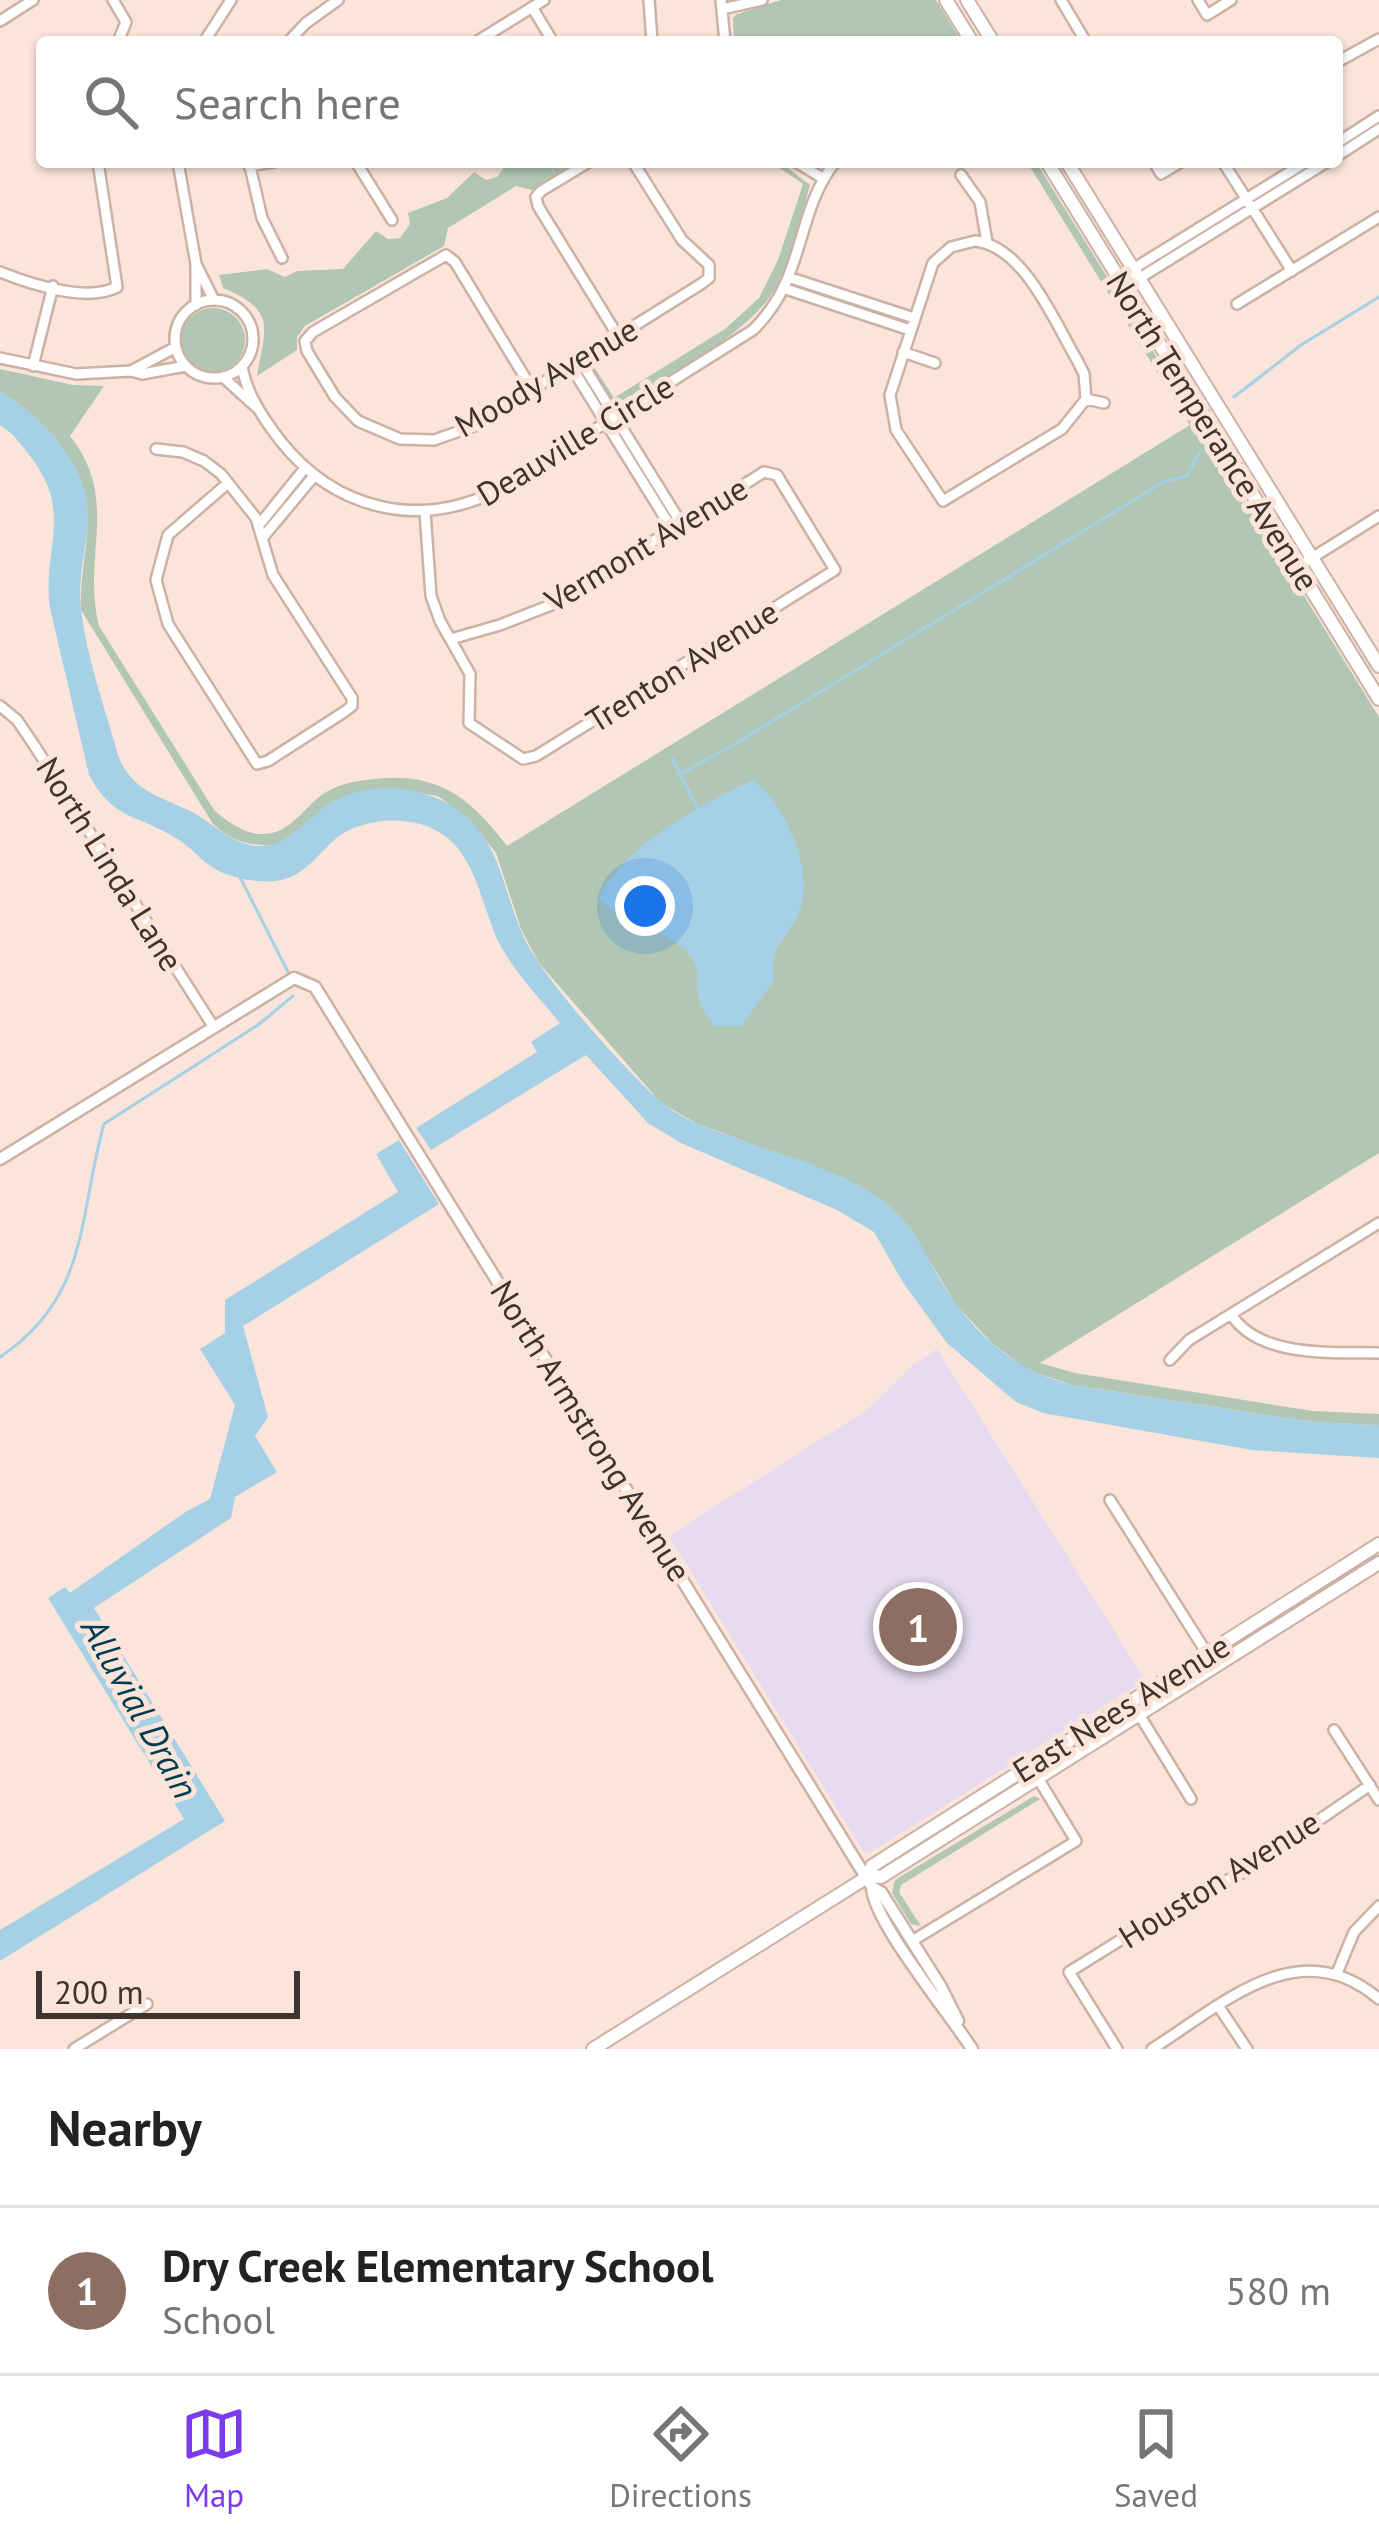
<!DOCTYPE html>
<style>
body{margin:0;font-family:"PT Sans",sans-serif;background:#f6f6f6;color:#222}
.scale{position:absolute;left:36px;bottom:30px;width:264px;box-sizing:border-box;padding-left:12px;border:6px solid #3e332e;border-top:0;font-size:33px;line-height:42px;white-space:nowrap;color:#3e332e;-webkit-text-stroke:9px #fbe5da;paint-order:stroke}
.you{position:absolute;left:645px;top:906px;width:42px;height:42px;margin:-30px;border:9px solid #fff;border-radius:50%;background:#1a73e8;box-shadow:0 0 0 18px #1a73e833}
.badge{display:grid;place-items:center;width:78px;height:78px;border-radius:50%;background:#7c3aed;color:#fff;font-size:39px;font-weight:700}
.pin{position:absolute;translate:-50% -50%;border:6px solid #fff;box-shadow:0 3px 12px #0006}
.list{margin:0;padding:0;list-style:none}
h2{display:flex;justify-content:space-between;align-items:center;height:156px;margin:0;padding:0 48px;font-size:51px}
h2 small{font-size:39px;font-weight:400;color:#767676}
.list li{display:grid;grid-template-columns:78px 1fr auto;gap:36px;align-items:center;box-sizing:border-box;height:168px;padding:0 48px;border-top:3px solid #e0e0e0}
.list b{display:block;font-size:45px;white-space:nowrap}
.list p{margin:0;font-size:39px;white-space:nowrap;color:#767676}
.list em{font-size:39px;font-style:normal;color:#767676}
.icon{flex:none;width:66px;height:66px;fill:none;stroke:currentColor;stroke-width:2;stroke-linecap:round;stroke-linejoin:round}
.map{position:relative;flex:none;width:1379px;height:2049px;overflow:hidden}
.search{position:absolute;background:#fff;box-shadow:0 3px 9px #0004;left:36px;right:36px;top:36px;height:132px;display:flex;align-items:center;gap:30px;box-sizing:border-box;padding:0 42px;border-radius:12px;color:#767676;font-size:45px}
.sheet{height:324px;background:#fff}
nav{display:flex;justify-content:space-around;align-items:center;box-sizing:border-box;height:168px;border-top:3px solid #e0e0e0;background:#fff;font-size:33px;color:#767676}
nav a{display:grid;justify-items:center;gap:6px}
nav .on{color:#7c3aed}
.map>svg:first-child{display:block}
.education{fill:#e6dbf0}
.green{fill:#b1c7b3}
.water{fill:#a6d0e6}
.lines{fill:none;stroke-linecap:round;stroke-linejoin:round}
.stream{stroke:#a6d0e6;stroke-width:3}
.minor-casing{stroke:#ccb2a5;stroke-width:14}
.tertiary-casing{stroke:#ccb2a5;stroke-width:15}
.secondary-casing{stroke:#ccb2a5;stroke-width:16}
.minor{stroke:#fff;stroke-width:9}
.tertiary{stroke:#fff;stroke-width:10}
.secondary{stroke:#fff;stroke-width:12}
.labels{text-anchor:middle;stroke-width:10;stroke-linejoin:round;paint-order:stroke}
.street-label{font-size:33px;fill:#3e332e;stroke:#fbe5da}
.water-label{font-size:36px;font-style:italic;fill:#003b52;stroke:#fbe5da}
</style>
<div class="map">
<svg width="1379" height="2049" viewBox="0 0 1379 2049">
<rect width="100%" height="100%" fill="#fbe5da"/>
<path class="education" d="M937 1349 1145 1680 869 1853 863 1851 669 1536 868 1409 914 1364Z"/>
<path class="green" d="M781 0H936L962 42H734L733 18 737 14Z
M508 162H574L532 190 516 186 448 228 444 246 305 326 297 337V350L257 376C264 330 279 311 223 288L219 275 267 269 285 277 297 271 343 269 376 231 388 239 400 238 410 224 408 213 447 198 474 172 486 180 497 177Z
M771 162H780L810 185C800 220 792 261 773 292 747 334 666 378 622 404L614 403 591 369V362L614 398 725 329 759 298 778 260 803 184Z
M1027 162H1036L1379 717V1153L1040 1363 1075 1373 1313 1411 1379 1414V1425L1313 1422 1072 1385 1028 1370 992 1343 957 1306 909 1227 889 1206 836 1176 696 1123 661 1103 539 963 521 929 496 853 469 819 438 796 400 790 275 845C249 846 232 842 213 824L81 610C79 576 90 541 87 508 83 460 40 415 0 392V369L73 385 104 386 70 436C121 500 81 557 99 626L214 810C230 824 250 838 272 833 292 829 307 805 323 794 336 785 351 782 366 780 434 770 468 794 507 846L1190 425Z
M181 340a32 32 0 1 1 64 0a32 32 0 1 1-64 0Z
M1034 1796 1040 1799 901 1885 899 1892 921 1926 911 1924 892 1893 895 1880Z"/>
<path class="water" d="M0 392C42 416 89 465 88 517 87 549 77 578 81 610 87 659 105 708 118 755 131 789 155 795 186 809 211 820 229 844 257 846 287 847 303 822 326 806 367 777 434 785 469 819 506 855 505 906 530 949 554 990 624 1069 660 1101 678 1117 701 1125 724 1134 779 1155 853 1171 897 1213 917 1232 927 1258 941 1281 971 1332 1015 1371 1072 1385L1313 1422 1379 1425V1458L1252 1450 1043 1413 1016 1402 947 1343 904 1284 874 1232 837 1210 681 1143 648 1123 586 1055 431 1150 416 1128 537 1052 531 1042 560 1023C540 999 519 977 503 950 482 914 478 852 437 831 407 814 358 818 333 841 320 853 307 870 291 877 274 884 253 882 236 877 204 869 200 853 176 838 137 814 113 820 89 775L50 608C42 549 73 515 33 460 23 446 14 434 0 425Z
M753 780C786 803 814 870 800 910 790 940 768 941 774 980L742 1026H714C709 1018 701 1010 699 1001 696 983 701 970 689 954 666 926 620 926 599 898 630 840 696 808 753 780Z
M399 1140 439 1204 243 1326 268 1417 255 1436 277 1472 235 1497 231 1518 94 1608 225 1821 0 1961V1930L184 1819 48 1598 65 1587 70 1593 184 1513 210 1499 235 1405 200 1349 225 1333V1300L398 1192 376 1154Z"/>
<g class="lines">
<path class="stream" d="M1234 397 1301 345 1379 297
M672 758 698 809
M678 775 735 744 1165 481 1187 476 1200 451
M240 877 288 972
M0 1357C90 1297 78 1216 104 1124L258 1025 293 996"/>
<defs>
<path id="minor" d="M113 0 126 22 118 42
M649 0 652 41
M721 0 725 42
M1061 0 1086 42
M1198 0 1207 15 1231 0
M532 7 553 42
M722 9 762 0
M0 21 33 0
M204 42 231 0
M288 42 306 23 338 0
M476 42 544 0
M1337 62 1379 39
M1337 143 1379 116
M1337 156 1379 129
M178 162 196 264V305
M249 162 262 218 282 258
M356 162 392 220
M589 162 541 191 536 197 538 206 618 336
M796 162 824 179
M1154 162 1161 174 1181 162
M1223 162 1292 271
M249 166 273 162
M961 175 980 202 987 242
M975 241C1024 246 1054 321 1077 360L1084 374 1086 399 1062 429 943 501 896 430 890 395 933 263 951 247Z
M196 264 214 300
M0 272C30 284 87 303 117 287L98 162
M791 278 914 318
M1138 279 1327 162
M1121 281 1133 269 1306 162
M786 289 910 330
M175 339a39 39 0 1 1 78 0a39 39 0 1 1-78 0Z
M1237 304 1379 217
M903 352 935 363
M0 358 76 374 131 371 142 374 186 366
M580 360 681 523
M570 365 672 529
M33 366 53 286
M242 366C246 393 263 418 279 439 335 511 421 531 502 488L753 330C807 277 794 215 835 162
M131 371 176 347
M223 377 256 407
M532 389 455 262 446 255 313 332 305 341 307 351 335 397 358 421 400 439 434 440 474 426 701 284 709 278V265L682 240 633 162
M1086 399 1104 403
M156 449 183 452 204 461 221 474 256 518 273 575 352 698V706L344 712 268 761 257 764 168 624 156 580 168 535 228 483
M425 512 431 596 440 621 470 674 469 723 523 759 536 756 835 570 777 475 764 472 551 605 500 625 451 639
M259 525 305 468
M264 536 314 476
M1307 561 1379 516
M0 706 17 720 34 745 213 1026
M1231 1314C1258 1358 1332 1352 1379 1353
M1170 1360 1189 1340 1379 1223
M1110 1500 1208 1655
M1140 1716 1191 1799
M1334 1730 1379 1800
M912 1941 1076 1841 1039 1780
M1337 1973 1354 1932 1379 1906
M1219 2007 1247 2049
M74 2049 147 2004
M1117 2049 1069 1972 1172 1908 1242 1873 1370 1785
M1152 2049C1222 2005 1299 1930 1379 1999"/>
<path id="tertiary" d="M0 1159 294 978 315 987 803 1775 872 1887C872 1920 952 2017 972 2049
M872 1887 881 1892 941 1987 958 2021"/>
<path id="secondary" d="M946 0 972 42
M967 0 993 42
M1047 162 1379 699
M1067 162 1379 666
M869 1876 881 1877 1379 1563
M593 2049 869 1876 872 1866 1379 1544"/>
</defs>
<use href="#minor" class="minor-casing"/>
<use href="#tertiary" class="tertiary-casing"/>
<use href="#secondary" class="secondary-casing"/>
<use href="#minor" class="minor"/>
<use href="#tertiary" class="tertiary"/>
<use href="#secondary" class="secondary"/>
</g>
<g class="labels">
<g class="street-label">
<text transform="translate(546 377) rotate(-30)" y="12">Moody Avenue</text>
<text transform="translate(1213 431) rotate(58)" y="12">North Temperance Avenue</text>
<text transform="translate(575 440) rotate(-31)" y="12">Deauville Circle</text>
<text transform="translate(646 544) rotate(-31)" y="12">Vermont Avenue</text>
<text transform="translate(682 666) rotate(-32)" y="12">Trenton Avenue</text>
<text transform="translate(110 864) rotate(58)" y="12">North Linda Lane</text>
<text transform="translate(591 1431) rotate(58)" y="12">North Armstrong Avenue</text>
<text transform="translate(1121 1708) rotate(-32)" y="12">East Nees Avenue</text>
<text transform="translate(1219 1879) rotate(-32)" y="12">Houston Avenue</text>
</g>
<g class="water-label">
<text transform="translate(140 1708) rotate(61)" y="13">Alluvial Drain</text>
</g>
</g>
</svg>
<div class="scale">200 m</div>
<div class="you"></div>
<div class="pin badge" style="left:918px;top:1627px;background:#8d6e63">1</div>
<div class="search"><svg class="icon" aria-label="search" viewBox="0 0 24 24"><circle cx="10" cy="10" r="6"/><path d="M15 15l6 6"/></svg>Search here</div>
</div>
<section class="sheet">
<h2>Nearby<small></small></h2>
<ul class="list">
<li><span class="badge" style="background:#8d6e63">1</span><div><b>Dry Creek Elementary School</b><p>School</p></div><em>580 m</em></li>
</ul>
</section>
<nav>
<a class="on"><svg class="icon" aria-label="map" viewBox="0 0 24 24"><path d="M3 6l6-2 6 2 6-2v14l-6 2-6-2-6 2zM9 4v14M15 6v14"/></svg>Map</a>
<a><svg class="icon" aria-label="directions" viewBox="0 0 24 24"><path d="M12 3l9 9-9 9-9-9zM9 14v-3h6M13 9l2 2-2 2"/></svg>Directions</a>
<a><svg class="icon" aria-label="saved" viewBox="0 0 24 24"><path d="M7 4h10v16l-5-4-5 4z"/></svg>Saved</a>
</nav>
